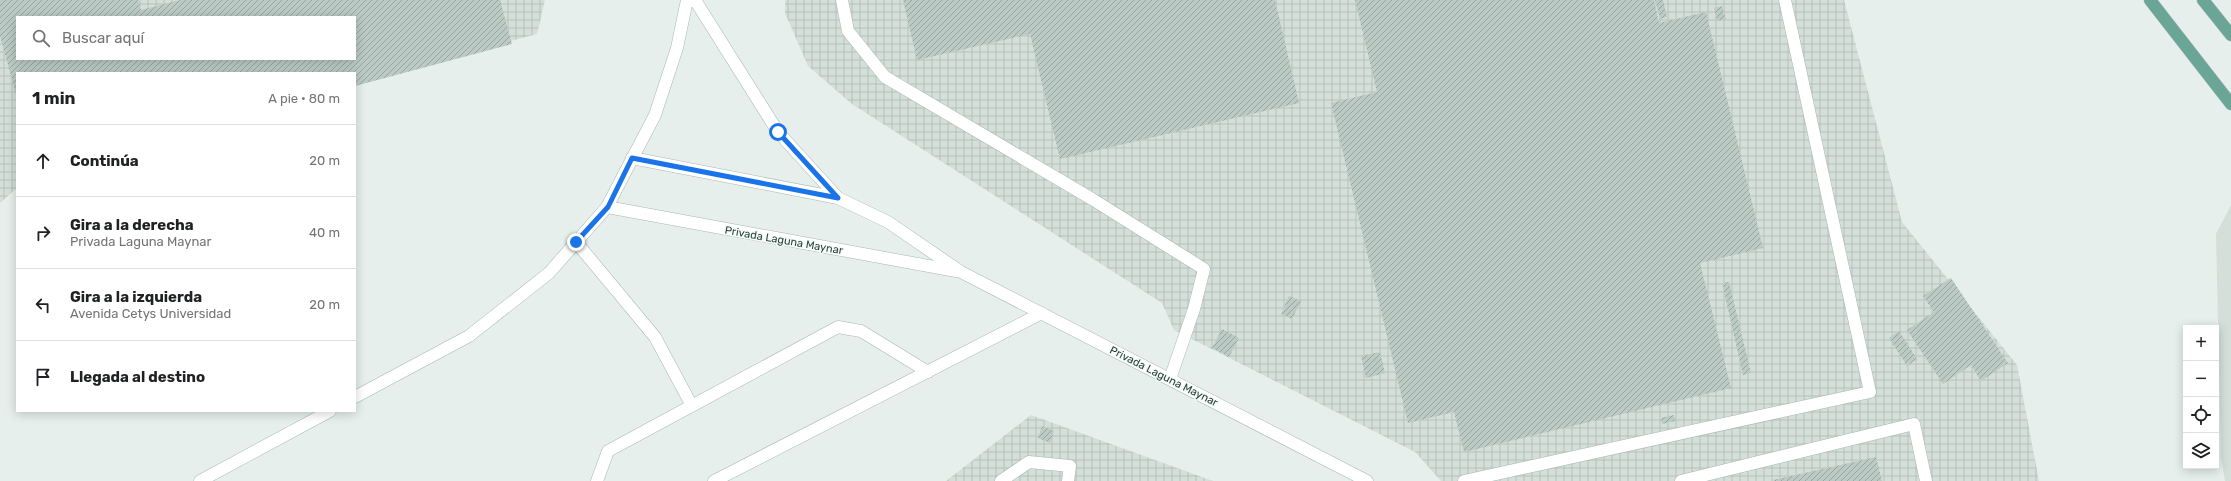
<!DOCTYPE html>
<html lang="es">
<meta charset="utf-8">
<style>
body{margin:0;font-family:Rubik,sans-serif;background:#f2f2f2;color:#202124}
.controls{position:absolute;right:12px;bottom:12px;display:grid;overflow:hidden;border-radius:0px;box-shadow:0 2px 10px #0003}
.controls button{width:36px;height:36px;display:grid;place-items:center;padding:0;border:0;border-bottom:1px solid #e0e0e0;background:#fff;color:#202124;font:20px sans-serif}
.stop{position:absolute;width:12px;height:12px;margin:-9px;border:3px solid #1a73e8;border-radius:50%;background:#fff}
.stop.end{background:#1a73e8;border-color:#fff;box-shadow:0 1px 4px #0008}
.list{margin:0;padding:0;list-style:none}
h2{display:flex;justify-content:space-between;align-items:center;height:52px;margin:0;padding:0 16px;font-size:17px}
h2 small{font-size:13px;font-weight:400;color:#757577}
.list li{display:grid;grid-template-columns:26px 1fr auto;gap:12px;align-items:center;box-sizing:border-box;height:72px;padding:0 16px;border-top:1px solid #e0e0e0}
.list b{display:block;font-size:15px;white-space:nowrap}
.list p{margin:0;font-size:13px;white-space:nowrap;color:#757577}
.list em{font-size:13px;font-style:normal;color:#757577}
.icon{flex:none;width:22px;height:22px;fill:none;stroke:currentColor;stroke-width:2;stroke-linecap:round;stroke-linejoin:round}
.map{position:relative;flex:none;width:2231px;height:481px;overflow:hidden}
.search{position:absolute;background:#fff;box-shadow:0 2px 10px #0003;left:16px;top:16px;width:340px;height:44px;display:flex;align-items:center;gap:10px;box-sizing:border-box;padding:0 14px;border-radius:0px;color:#757577;font-size:15px}
.panel{position:absolute;background:#fff;box-shadow:0 2px 10px #0003;left:16px;top:72px;width:340px;height:340px;border-radius:0px}
.map>svg:first-child{display:block}
.built{fill:#d4dfda}
.industrial{fill:url(#industrial-grid);fill-rule:evenodd}
.building{fill:url(#building-hatch);fill-rule:evenodd}
.lines{fill:none;stroke-linecap:round;stroke-linejoin:round}
.lane-casing{stroke:#a8b8b2;stroke-width:13}
.secondary-casing{stroke:#a4bbb3;stroke-width:13}
.primary-casing{stroke:#c2cac8;stroke-width:13}
.lane{stroke:#fff;stroke-width:12}
.secondary{stroke:#fff;stroke-width:12}
.primary{stroke:#6aa596;stroke-width:12}
.route{stroke:#1a73e8;stroke-width:5}
.labels{text-anchor:middle;stroke-width:3;stroke-linejoin:round;paint-order:stroke}
.street-label{font-size:11px;fill:#24423a;stroke:#f7fbf9}
</style>
<div class="map">
<svg width="2231" height="481" viewBox="0 0 2231 481">
<defs>
<pattern id="industrial-grid" width="8" height="8" patternUnits="userSpaceOnUse"><rect width="8" height="8" fill="#d4dfda"/><path d="M0 4h8M4 0v8" fill="none" stroke="#b6c1bc"/></pattern>
<pattern id="building-hatch" width="6" height="6" patternUnits="userSpaceOnUse"><rect width="6" height="6" fill="#bbcac4"/><path d="M-1 1l2-2M0 6l6-6M5 7l2-2" fill="none" stroke="#98a6a0"/></pattern>
</defs>
<rect width="100%" height="100%" fill="#e6efeb"/>
<path class="built" d="M2231 205V481H2225L2221 457 2216 234Z"/>
<path class="industrial" d="M0 0H545L537 34 355 82V73H17V188L0 203ZM17 17H355V59H17Z
M785 0H1844L1902 222 2017 365 2039 481H1441L1415 452 1174 330 1162 303 852 104 808 66 785 13Z
M1031 415 1213 481H946Z"/>
<path class="building" d="M0 0H138L141 10 180 0H500L512 44 355 86V73H17V98L0 36ZM17 17H355V59H17Z
M903 0H1275L1299 103 1060 159 1030 34 917 60Z
M1355 0H1654L1659 23 1706 12 1763 248 1700 263 1731 388 1464 452 1454 412 1408 423 1331 103 1377 92Z
M1655 0H1663L1667 17 1660 19Z
M1722 6 1726 19 1717 21 1714 8Z
M1951 278 2008 363 1981 381 1971 365 1943 384 1907 330 1934 312 1923 296Z
M1729 282 1751 373 1743 375 1722 283Z
M1289 296 1301 301 1292 319 1281 314Z
M1222 329 1239 338 1229 357 1212 348Z
M1899 331 1917 359 1907 366 1889 338Z
M1380 352 1385 373 1366 378 1361 356Z
M1674 415 1675 421 1662 424 1661 418Z
M1042 426 1054 431 1050 443 1038 438Z
M1876 457 1882 481H1774L1773 480Z"/>
<g class="lines">
<defs>
<path id="lane" d="M842 0 848 31 885 77 1092 199 1204 269 1194 309 1170 379
M632 158 838 198 888 222 961 272 1367 481
M607 207 956 271
M576 242 655 337 692 406
M597 481 608 451 838 327 861 331 928 372
M714 481 1042 313
M1001 481 1029 462 1070 466 1068 481
M1464 481 1870 392 1785 0
M1681 481 1914 424 1926 481"/>
<path id="secondary" d="M695 0 778 132 838 198
M355 397 469 336 549 273 607 207 655 115 677 48 687 0
M200 481 330 411"/>
<path id="primary" d="M2150 0 2231 104
M2203 0 2231 35"/>
</defs>
<use href="#lane" class="lane-casing"/>
<use href="#secondary" class="secondary-casing"/>
<use href="#primary" class="primary-casing"/>
<use href="#lane" class="lane"/>
<use href="#secondary" class="secondary"/>
<use href="#primary" class="primary"/>
</g>
<g class="lines">
<path class="route" d="M576 242 608 207 632 158 838 198 778 132"/>
</g>
<g class="labels">
<g class="street-label">
<text transform="translate(784 240) rotate(10)" y="4">Privada Laguna Maynar</text>
<text transform="translate(1164 376) rotate(27)" y="4">Privada Laguna Maynar</text>
</g>
</g>
</svg>
<div class="controls">
<button>+</button>
<button>−</button>
<button><svg class="icon" aria-label="locate" viewBox="0 0 24 24"><circle cx="12" cy="12" r="6"/><path d="M12 2v4M12 18v4M2 12h4M18 12h4"/></svg></button>
<button><svg class="icon" aria-label="layers" viewBox="0 0 24 24"><path d="M12 4l9 5-9 5-9-5zM3 14l9 5 9-5"/></svg></button>
</div>
<div class="stop" style="left:778px;top:132px"></div>
<div class="stop end" style="left:576px;top:242px"></div>
<div class="search"><svg class="icon" aria-label="search" viewBox="0 0 24 24"><circle cx="10" cy="10" r="6"/><path d="M15 15l6 6"/></svg>Buscar aquí</div>
<section class="panel">
<h2>1 min<small>A pie · 80 m</small></h2>
<ul class="list">
<li><svg class="icon" aria-label="ahead" viewBox="0 0 24 24"><path d="M12 20V5M6 11l6-6 6 6"/></svg><div><b>Continúa</b></div><em>20 m</em></li>
<li><svg class="icon" aria-label="right" viewBox="0 0 24 24"><path d="M7 20v-9h11M14 6l5 5-5 5"/></svg><div><b>Gira a la derecha</b><p>Privada Laguna Maynar</p></div><em>40 m</em></li>
<li><svg class="icon" aria-label="left" viewBox="0 0 24 24"><path d="M17 20v-9H6M10 6l-5 5 5 5"/></svg><div><b>Gira a la izquierda</b><p>Avenida Cetys Universidad</p></div><em>20 m</em></li>
<li><svg class="icon" aria-label="arrive" viewBox="0 0 24 24"><path d="M6 21V4h12l-3 4 3 4H6"/></svg><div><b>Llegada al destino</b></div></li>
</ul>
</section>
</div>
